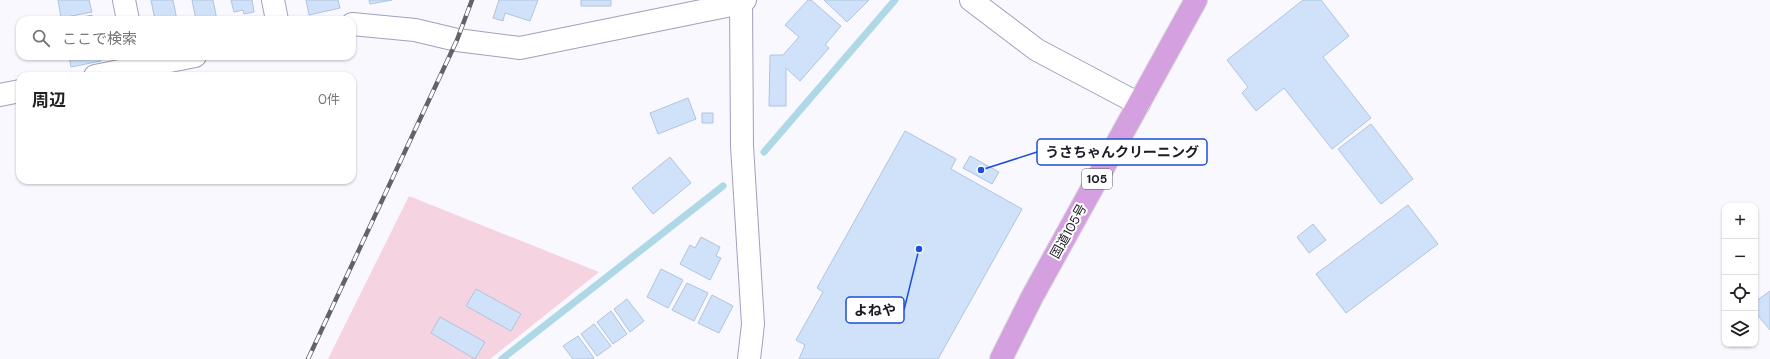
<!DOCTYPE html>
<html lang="ja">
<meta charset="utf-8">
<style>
body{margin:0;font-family:"DM Sans","Noto Sans JP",sans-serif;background:#f2f2f2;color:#222}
.controls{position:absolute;right:12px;bottom:12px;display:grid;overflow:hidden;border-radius:8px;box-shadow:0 1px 3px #0004}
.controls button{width:36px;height:36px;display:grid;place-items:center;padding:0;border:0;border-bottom:1px solid #e0e0e0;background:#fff;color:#222;font:20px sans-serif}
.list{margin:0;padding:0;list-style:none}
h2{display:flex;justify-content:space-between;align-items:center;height:52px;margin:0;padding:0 16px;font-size:17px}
h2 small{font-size:13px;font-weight:400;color:#767676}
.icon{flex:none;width:22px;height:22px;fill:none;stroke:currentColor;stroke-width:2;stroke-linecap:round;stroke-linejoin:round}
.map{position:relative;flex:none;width:1770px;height:359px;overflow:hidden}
.search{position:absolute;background:#fff;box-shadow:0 1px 3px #0004;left:16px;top:16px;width:340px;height:44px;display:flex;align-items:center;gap:10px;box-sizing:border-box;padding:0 14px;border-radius:12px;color:#767676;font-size:15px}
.panel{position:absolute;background:#fff;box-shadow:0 1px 3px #0004;left:16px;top:72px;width:340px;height:112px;border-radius:12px}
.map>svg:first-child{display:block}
.green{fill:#f5d3e0}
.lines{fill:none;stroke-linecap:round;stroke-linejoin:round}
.stream{stroke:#aed8e6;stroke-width:7}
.building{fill:#cfe2f9;stroke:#b0c4dd}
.minor-casing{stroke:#a1a0bd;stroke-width:24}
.tertiary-casing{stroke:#a1a0bd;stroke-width:24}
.trunk-casing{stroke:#d6d6d8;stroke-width:24}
.minor{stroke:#fff;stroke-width:22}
.tertiary{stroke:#fff;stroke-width:22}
.trunk{stroke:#d4a0e0;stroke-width:22}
.rail-casing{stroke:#63626c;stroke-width:4.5}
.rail{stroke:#fff;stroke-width:3;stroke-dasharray:9;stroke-linecap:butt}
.labels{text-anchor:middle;stroke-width:4;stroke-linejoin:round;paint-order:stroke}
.shield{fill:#fff;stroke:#5f5f66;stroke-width:1}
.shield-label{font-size:12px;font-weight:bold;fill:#1b1a25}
.street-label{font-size:13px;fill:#1b1a25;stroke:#fff}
.leader{fill:none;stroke:#1d4ed8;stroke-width:1.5}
.callout-dot{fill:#1d4ed8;stroke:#fff;stroke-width:1.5}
.callout{fill:#fff;stroke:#1d4ed8;stroke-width:1.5}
.callout-label{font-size:14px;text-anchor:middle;font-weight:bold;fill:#1b1a25}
</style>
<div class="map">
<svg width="1770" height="359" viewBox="0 0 1770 359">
<rect width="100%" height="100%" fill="#f8f8fe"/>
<path class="green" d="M409 196 599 272 490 359H328Z"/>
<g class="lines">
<path class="stream" d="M764 152 895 0
M502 359 723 186"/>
</g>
<path class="building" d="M58 0H89L92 12 61 18Z
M151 0H173L177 20H155Z
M192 0H213L217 20H196Z
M231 0H252L254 12 244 14 243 10 234 12Z
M306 0H338L340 8 309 15Z
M369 0H392L370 4Z
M499 0H538L530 21 505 13 503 21 493 18Z
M581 0H611V6H581Z
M808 0H811L841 26 825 45 829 48 800 81 786 68V106H769L770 55H783L799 37 785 25Z
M824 0H869L847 22Z
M1303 0H1321L1349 36 1323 57 1371 118 1332 149 1284 88 1256 111 1242 93 1248 87 1227 60Z
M92 15 93 20H69Z
M69 56H100L101 61 71 67Z
M688 98 696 119 658 134 650 113Z
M702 113H713V123H702Z
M1371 124 1413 179 1381 204 1338 149Z
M905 131 956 159 951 169 1022 209 938 359H799L805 345 796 340 823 292 817 288Z
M970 156 999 172 992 184 963 168Z
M670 157 691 183 653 214 632 188Z
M1408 205 1438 244 1346 313 1316 274Z
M1313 224 1326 240 1309 253 1297 237Z
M701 237 720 247 716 256 721 258 710 280 680 264 690 245 695 248Z
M661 269 683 280 668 308 647 297Z
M687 283 708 293 694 321 672 310Z
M476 289 521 314 511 331 466 306Z
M1770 291V330L1755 312V302Z
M712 295 733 306 719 333 698 323Z
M627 299 644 321 630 332 614 309Z
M611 311 627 334 613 344 597 322Z
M440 317 485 342 475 359 431 333Z
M594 324 611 346 597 356 581 334Z
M578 336 594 358 593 359H573L563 346Z"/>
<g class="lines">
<defs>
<path id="minor" d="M124 0 128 20
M273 0 277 20
M971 0 1037 50 1139 104
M352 24 415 30 457 40 520 48 741 3 745 0
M95 76 195 56
M0 95 20 91"/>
<path id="tertiary" d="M741 0 742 146 753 324 749 359"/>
<path id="trunk" d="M1001 359 1032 297 1196 0"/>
</defs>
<use href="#minor" class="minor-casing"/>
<use href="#tertiary" class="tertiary-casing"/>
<use href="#trunk" class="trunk-casing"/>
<use href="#minor" class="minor"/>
<use href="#tertiary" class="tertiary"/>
<use href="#trunk" class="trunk"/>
<defs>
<path id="rail" d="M308 359 457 40 472 0"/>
</defs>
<use href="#rail" class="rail-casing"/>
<use href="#rail" class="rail"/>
</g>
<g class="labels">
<rect class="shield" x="1082" y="169" width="30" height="20" rx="3"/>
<g class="shield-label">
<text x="1097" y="183">105</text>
</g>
<g class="street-label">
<text transform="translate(1068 231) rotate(-61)" y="5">国道105号</text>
</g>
</g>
<path class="leader" d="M981 170L1037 152M919 249L904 310"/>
<g class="callout-dot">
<circle cx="981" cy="170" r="4"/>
<circle cx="919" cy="249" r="4"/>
</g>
<g class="callout">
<rect x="1037" y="139" width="170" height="26" rx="4"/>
<rect x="846" y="297" width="58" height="26" rx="4"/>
</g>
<g class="callout-label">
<text x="1122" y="157">うさちゃんクリーニング</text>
<text x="875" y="315">よねや</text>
</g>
</svg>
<div class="controls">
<button>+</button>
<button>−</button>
<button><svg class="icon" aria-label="locate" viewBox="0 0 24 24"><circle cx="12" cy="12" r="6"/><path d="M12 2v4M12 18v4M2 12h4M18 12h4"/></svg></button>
<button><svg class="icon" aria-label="layers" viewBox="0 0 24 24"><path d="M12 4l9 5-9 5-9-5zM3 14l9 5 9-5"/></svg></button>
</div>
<div class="search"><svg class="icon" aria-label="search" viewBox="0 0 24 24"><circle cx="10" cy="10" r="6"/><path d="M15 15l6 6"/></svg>ここで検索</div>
<section class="panel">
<h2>周辺<small>0件</small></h2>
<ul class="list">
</ul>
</section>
</div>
